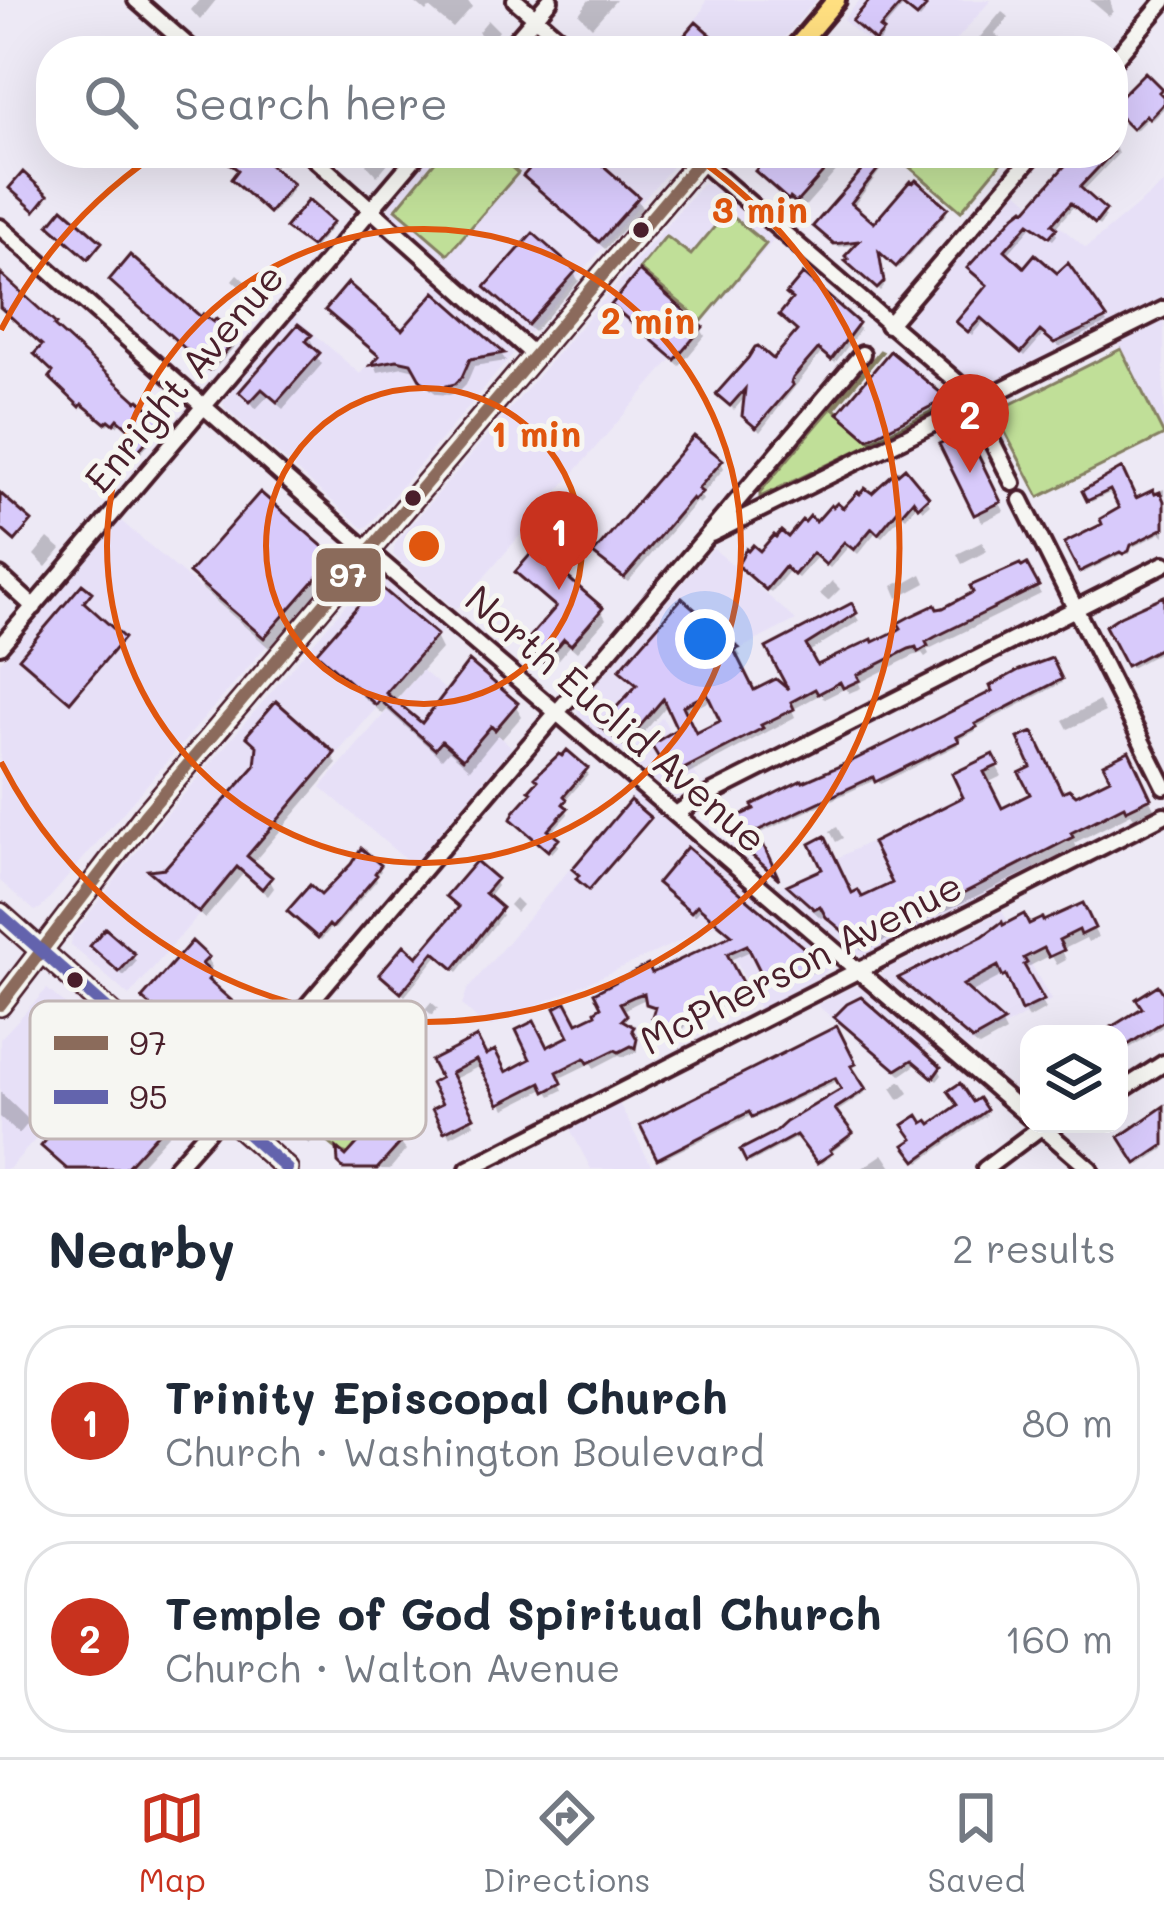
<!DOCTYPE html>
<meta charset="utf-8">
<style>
body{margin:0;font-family:Mali,sans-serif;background:#f6f6f7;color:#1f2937}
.controls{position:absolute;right:36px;bottom:36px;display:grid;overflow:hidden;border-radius:24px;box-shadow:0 12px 48px #0002}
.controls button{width:108px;height:108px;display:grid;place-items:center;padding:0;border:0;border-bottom:3px solid #e0e1e3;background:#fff;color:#1f2937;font:60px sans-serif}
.you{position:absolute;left:705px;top:639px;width:42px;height:42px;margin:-30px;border:9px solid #fff;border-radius:50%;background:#1a73e8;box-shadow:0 0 0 18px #1a73e833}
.badge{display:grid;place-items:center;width:78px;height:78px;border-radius:50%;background:#c8321e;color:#fff;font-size:39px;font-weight:700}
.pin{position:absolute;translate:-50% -99px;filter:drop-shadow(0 3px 6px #0008)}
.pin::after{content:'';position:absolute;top:63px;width:42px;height:36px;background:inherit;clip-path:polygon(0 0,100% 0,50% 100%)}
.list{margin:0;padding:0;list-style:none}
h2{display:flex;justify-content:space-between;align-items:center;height:156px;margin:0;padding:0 48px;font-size:51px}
h2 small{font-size:39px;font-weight:400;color:#747a83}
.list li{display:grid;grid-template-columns:78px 1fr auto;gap:36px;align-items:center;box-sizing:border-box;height:192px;margin:0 24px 24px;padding:0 24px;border:3px solid #e0e1e3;border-radius:48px}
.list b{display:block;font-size:45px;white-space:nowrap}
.list p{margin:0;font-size:39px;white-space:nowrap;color:#747a83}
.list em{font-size:39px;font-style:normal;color:#747a83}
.icon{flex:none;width:66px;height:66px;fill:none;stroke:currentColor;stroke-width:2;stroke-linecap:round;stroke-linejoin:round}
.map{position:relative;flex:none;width:1164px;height:1169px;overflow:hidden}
.search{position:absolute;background:#fff;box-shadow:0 12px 48px #0002;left:36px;right:36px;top:36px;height:132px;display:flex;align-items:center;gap:30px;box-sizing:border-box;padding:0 42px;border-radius:48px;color:#747a83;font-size:45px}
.sheet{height:588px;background:#fff}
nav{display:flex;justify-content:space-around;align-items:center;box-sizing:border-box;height:168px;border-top:3px solid #e0e1e3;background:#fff;font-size:33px;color:#747a83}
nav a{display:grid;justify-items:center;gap:6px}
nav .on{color:#c8321e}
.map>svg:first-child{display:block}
.built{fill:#e7e0f7}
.green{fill:#c0df98;stroke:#857f62;stroke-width:3}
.shadow{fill:#0003;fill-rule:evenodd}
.building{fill:#d8cafb;stroke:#4a1f2b;stroke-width:3;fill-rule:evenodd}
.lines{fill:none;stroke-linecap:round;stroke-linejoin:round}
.minor-casing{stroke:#4a1f2b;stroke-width:22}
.major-casing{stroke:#4a1f2b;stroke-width:26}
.minor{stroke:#f6f6f2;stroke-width:14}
.major{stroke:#ffdf80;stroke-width:16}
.bus-1-casing{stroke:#f6f6f2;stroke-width:21}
.bus-2-casing{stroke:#f6f6f2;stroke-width:21}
.bus-1{stroke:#8b6b5b;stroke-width:12}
.bus-2{stroke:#6364ad;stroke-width:12}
.ring{fill:none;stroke:#e0560e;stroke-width:6}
.bus-dot{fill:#4a1f2b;stroke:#f6f6f2;stroke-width:4.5}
.labels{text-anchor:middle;stroke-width:10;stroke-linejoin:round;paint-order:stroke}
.street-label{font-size:39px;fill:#4a1f2b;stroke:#f6f6f2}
.key{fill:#f6f6f2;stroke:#c2b6b6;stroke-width:3}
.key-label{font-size:33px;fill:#4a1f2b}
.centre{fill:#e0560e;stroke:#f6f6f2;stroke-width:6}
.ring-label{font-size:36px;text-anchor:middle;font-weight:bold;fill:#e0560e;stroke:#f6f6f2;stroke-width:10;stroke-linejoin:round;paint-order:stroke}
.line-badge{stroke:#f6f6f2;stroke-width:4.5}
.badge-label{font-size:33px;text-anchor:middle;font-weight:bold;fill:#fff}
</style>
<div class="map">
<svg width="1164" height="1169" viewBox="0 0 1164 1169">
<rect width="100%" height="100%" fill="#ede9f5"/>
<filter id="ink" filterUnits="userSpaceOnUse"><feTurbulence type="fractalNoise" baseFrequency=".00833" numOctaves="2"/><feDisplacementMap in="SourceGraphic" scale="24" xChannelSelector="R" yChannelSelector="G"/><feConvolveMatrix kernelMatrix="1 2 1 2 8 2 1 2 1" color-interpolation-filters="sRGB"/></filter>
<g filter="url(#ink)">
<path class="built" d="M706 0H816L773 51H669L701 13Z
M860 0H991L947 51H879L843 20Z
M434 153H675L678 157 676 162 530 333 523 332 390 214 389 208 393 200Z
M1164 183V297L983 388 977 387 907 325 906 321 1017 191 1086 248Z
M702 184H709L715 188 774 240 456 610 393 555 395 544Z
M438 284 511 348 513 354 368 526 363 528 225 408 223 402 294 316 360 374Z
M1164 321V435L1118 344Z
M121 521 267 645 41 908 35 911 0 881V662Z
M713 548 796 620 683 678 620 752 578 716 577 706Z
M377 573 444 629 129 996 71 945 72 936 151 833 371 575Z
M422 670 512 747 412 865 321 787Z
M662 717 699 780 691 791 678 797H674L627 757Z
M990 781 1035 868 871 953 863 956 852 951 778 888Z
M635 792 766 902 492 1026 481 1023 462 1005 467 990Z
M773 908 826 955 829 965 826 972 818 978 759 1009 722 931Z
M1002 911 1051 1000 967 1048 899 990 884 984 881 974 887 966 895 962 898 964Z
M853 986H861L931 1047 895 1072 817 1005Z
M47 989 116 1048 9 1169H0V1039Z
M619 1103 653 1169H591L570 1129Z"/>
<path class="green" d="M442 153H495L518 173 448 254 396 209Z
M893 153H1009L961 211Z
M727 212 766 244 702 321 639 269 666 236 691 255Z
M1121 349 1164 435 1039 497 997 417 999 410Z
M880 351 882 352 834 409 871 441 946 404 947 407 760 497V492Z
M342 1094 361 1115 375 1123 348 1154C337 1152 318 1135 316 1124Z"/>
<path class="shadow" d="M199 0H216L200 20 191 10Z
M412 0H467L472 7 453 28 429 8 426 12Z
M589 0H616L592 27 579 14Z
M874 0H913L925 13 920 19 904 5 881 32 883 37 878 43 857 24Z
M1090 0H1110L1113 11 1109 16Z
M1002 11 1009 17 995 34 1000 38 989 51H986L976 42Z
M488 20 499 31 490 44 478 32Z
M258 40 267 51H249Z
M1159 91 1164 108 1152 120 1149 117 1135 131 1115 111Z
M1113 141 1118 154 1082 192 1106 217 1099 226 1074 206 1054 229 1057 235 1053 240 1032 226 1006 256 1024 271 1057 276 1068 268 1107 323 1059 347 1044 334 1025 356 985 320 972 335 962 326 990 287 973 273 1080 153H1113Z
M233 153H251L290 186 292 190 272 214 237 183 241 172Z
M375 153H380L389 162 377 176 366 164Z
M547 153H584L637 199 642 208 605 249 532 185 527 176Z
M758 153H825L838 169 802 210 796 205 794 207 763 180 758 172 767 162Z
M884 160 886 163 852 208 874 227 945 210 947 213 899 268 878 250 884 286 880 291 851 265 861 244 838 247 818 229Z
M330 223 332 227 314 248 300 236 298 238 290 232Z
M574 273 579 281 534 332 494 296 489 287Z
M237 274 247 283 242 289 232 280Z
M0 276 161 423 163 426 141 453 132 445 137 434 121 421 117 426 112 421 108 425 85 406 83 408 54 381 56 374 45 346 0 306Z
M114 284 223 329 225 332 222 336 234 347 212 372Z
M435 297 502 355 506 361 474 366 466 385 459 392 449 395 437 394 430 389 419 371 403 367 378 372 375 365 381 358 334 318 329 310 402 334Z
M614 305 701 329 705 336 680 366 619 313Z
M857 325 860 330 835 363 822 352 760 432 745 415 747 395 734 410 719 394 773 363Z
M309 337 314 346 311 350 322 364 283 409 268 396 256 409 243 392Z
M891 355 945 400 949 408 875 446 847 422 842 413Z
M964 434 1004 511 982 522 943 445Z
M721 462 724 468 701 496 703 500 699 504 696 502 628 582 600 561 597 555Z
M1109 481 1135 502 1164 489V536L1161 533 1131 548 1130 554 1124 553 1083 573 1068 544 1106 525 1123 510 1114 491 1091 502 1086 493Z
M872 497 927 499 930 504 923 510 917 504 906 518 902 515 882 537 876 532 858 554 849 546 830 568 817 557 798 578 789 571 771 593 744 571 761 555Z
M48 538 61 549 46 567 34 555Z
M982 542 987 551 962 564 957 554Z
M332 559 342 576 275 653 203 590 193 573Z
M1026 568 1041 594 939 644 927 650 929 654 925 657 922 653 913 656 859 683 861 688 849 693 846 688 824 699 821 694 792 710 795 717 676 781 655 746 681 730 668 704 629 750 607 734 603 727 639 688 623 670 682 602 737 650 741 656 736 658 753 694 775 683 797 701 770 650 851 607 859 621 807 653 816 669 872 646ZM713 699 724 720 695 736 684 714Z
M519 572 601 610 606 619 577 652 570 646 550 670 532 654 527 645 557 610 524 581Z
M922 574 926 583 898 598 893 586 902 581 904 584Z
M832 581 840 589 828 601 820 594Z
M1164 599V650L1131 668 1109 627Z
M435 637 441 649 393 703 422 727 515 705 522 716 502 739 498 735 470 769 449 751 442 759 387 710 383 714 326 665 320 654Z
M1051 662 1062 683 975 728 976 731 956 741 958 745 880 784 877 779 756 835 731 837Z
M1099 701 1105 712 1068 729 1063 720Z
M249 736 332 755 337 764 252 864 269 879 274 888 268 896 243 874 205 919 157 879 153 873 167 871 258 767 260 749Z
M992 758 1002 776 987 783 1001 811 1062 796 1076 799 1133 765 1154 808 1134 818 1131 814 1074 843 1076 848 863 951 835 927 828 914 821 918 796 895 792 887 852 897 861 901 896 884 967 798Z
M586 770 588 775 565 801 568 814 549 835 559 845 552 853 517 824Z
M837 827 843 838 836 842 830 831Z
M379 867 381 871 375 877 377 880 335 929 332 927 321 940 293 915Z
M494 881 497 886 487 899 502 915 458 972 438 955 405 996 385 979 418 961 462 909Z
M660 883 815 961 818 971 798 977 777 988 768 979 782 973 753 950 728 961 746 996 699 1017 696 1011 684 1029 670 1035 659 1023 655 1017 657 1011 648 998 639 1002 621 1011 628 1023 626 1026 636 1035 637 1052 624 1057 619 1055 594 1068 591 1063 558 1079 563 1090 551 1096 546 1088 505 1109 482 1065 452 1080 474 1124 450 1137 436 1110 446 1105 444 1079 435 1062 485 1059 505 1076 573 1037 576 1027 651 977 734 937 701 909 695 916Z
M515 898 522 905 516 912 509 905Z
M1082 907 1098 937 1088 942 1086 938 1062 950 1066 960 1057 965 1051 955 1026 968 1029 973 1026 975 1046 1009 1028 1019 1006 974 968 994 1002 1024 1006 1032 979 1047 907 987 902 979Z
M97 952 133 956 136 962 124 976Z
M207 959 212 967 207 973 216 985 213 988 256 1026 261 1035 226 1074 150 1007 145 998Z
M1164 993V1026L1119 1055V1034Z
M431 1002 438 1008 432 1015 425 1009Z
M841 1023 939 1069 942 1075 937 1081 917 1064 901 1075Z
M836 1030 855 1067 850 1070 865 1093 835 1113 852 1137 829 1154 831 1157 821 1164 800 1136 750 1163 744 1151 845 1091 839 1080 756 1118 754 1114 661 1160 644 1126Z
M315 1058 385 1103 391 1111 382 1121 406 1150 390 1169H344L346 1161 374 1129 346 1103 309 1144 277 1116 266 1094 279 1098Z
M901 1081 909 1093 899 1100 891 1088Z
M38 1088 175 1114 180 1122 137 1169H65L49 1155 44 1146 69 1118 43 1097Z
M0 1092 30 1121 19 1134 0 1117Z
M978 1102 987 1115 920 1162 908 1146 962 1106H972Z
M1164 1110V1149L1140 1165 1123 1138Z
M883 1154 893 1169H861Z"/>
<path class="building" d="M870 0H917L926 7 917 17 901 4 880 28 884 31 875 41 852 21Z
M696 22 719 42 711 51H671Z
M1145 72 1162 89 1159 92 1164 97V103L1149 119 1146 115 1132 129 1113 110V104Z
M229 153H256L293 184 269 213 231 179 238 170 224 159Z
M543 153H589L639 197 599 242 523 176Z
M758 153H830L836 158 796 203 790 198 788 200 755 171 765 159Z
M877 153 887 158 851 203 874 223 910 181 913 183 916 180 948 208 896 267 879 252 884 282 877 289 845 261 848 259 845 256 859 241 834 244 813 226Z
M1076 153H1112L1080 187 1106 210 1095 224 1071 203 1052 224 1057 228 1049 237 1029 223 1005 250 1024 267 1035 254 1057 273 1068 263 1107 318 1054 343 1040 331 1021 353 981 318 968 332 956 322 987 285 967 268 1015 215 1024 208 1026 210Z
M23 172 48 195 35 211 9 188Z
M308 200 333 222 311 247 285 228Z
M63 208 102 242 88 259 49 225Z
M533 233 576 271 528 325 485 287Z
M130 255 201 317 203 314 213 322 216 319 226 327 222 331 234 342 209 370 109 280Z
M639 271 703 327 675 360 611 305Z
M0 273 56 324 54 326 137 401 139 400 164 421 138 451 127 441 134 433 118 419 114 424 109 420 105 423 82 404 80 407 49 377 53 372 34 354 42 345 0 307Z
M803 274 859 323 831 360 818 349 793 378 791 383 793 385 756 428 742 416 745 389 730 406 716 394 748 358 755 347 758 346 773 359 797 331 779 315 792 299 786 294Z
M348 283 402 330 435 292 504 353 470 359 462 377 455 384 443 387 430 386 421 381 411 363 397 360 371 365 379 356 325 310Z
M298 324 312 335 306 341 320 353 277 402 262 389 250 402 239 392Z
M890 351 947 398 868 439 838 413Z
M966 430 1001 502 974 515 939 444Z
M694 436 723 460 698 489 702 492 694 500 692 498 624 578 593 554Z
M905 468 929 497 918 507 913 500 901 514 897 511 878 534 872 528 854 550 844 542 826 565 813 553 794 575 785 567 766 590 737 565 746 549 748 551 753 545 760 551 774 535 776 537 781 531 788 537 802 520 805 522 810 516 816 522 831 505 833 507 837 503 843 508 858 492 860 494 865 488 872 493 896 471 898 474Z
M1122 468 1136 498 1153 490 1155 494 1160 492 1164 501V528L1131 545 1129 551 1123 554 1120 552 1079 572 1064 543 1102 524 1100 519 1119 508 1110 490 1087 501 1082 491Z
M260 492 335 557 264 638 189 573Z
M0 493 32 521 15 541 0 528Z
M535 549 603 608 571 645 564 639 544 663 523 645 556 607 515 572Z
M1020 564 1022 567 1027 564 1039 586 935 637 926 642 928 646 918 652 916 647 909 649 857 675 860 680 843 688 840 682 818 694 815 689 791 702 794 709 761 725 763 728 670 776 651 745 677 729 663 699 624 745 599 726 637 685 619 670 682 598 739 648 734 650 754 690 776 679 788 689 766 648 852 603 857 613 806 645 817 665 872 639 873 642 898 630 901 628 898 623 909 617 935 605 937 609 943 608 973 592 970 586ZM707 694 720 721 696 733 683 706Z
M82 584 92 592 84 602 124 638 70 702 19 658Z
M377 584 437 635 386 693 422 723 469 661 518 703 495 730 491 726 463 759 442 741 435 749 380 700 376 705 316 653Z
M1164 596V646L1126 666 1105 626 1120 616Z
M1052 658 1062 679 975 724 977 727 957 737 959 741 875 782 873 777 757 831 779 879 726 833 721 824 754 809 752 805 802 780 803 782 856 759 992 691 990 686 1019 670Z
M276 701 335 753 247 856 272 877 262 889 237 867 199 913 148 870 165 868 255 766 257 746 246 736Z
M1033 732 1062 792 1069 789 1076 795 1110 778 1103 764 1129 751 1151 798 1126 810 1124 806 1071 833 1073 837 911 920 885 930 884 928 856 942 826 917 820 906 814 909 787 885 822 869 810 844 825 836 852 893 858 890 862 897 892 883 872 843 963 797 952 774 993 754 999 765 984 772 1002 808 1030 794 1019 773 1031 767 1018 738Z
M567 750 588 768 564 796 567 799 563 804 568 808 548 830 559 839 548 851 511 819 514 812 532 792 529 790 538 780 535 777 559 754 562 756Z
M630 800 651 818 589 890 576 879 579 875 572 869Z
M687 847 817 959 815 965 795 971 771 983 767 976 763 977 747 945 727 954 745 988 693 1012 691 1008 681 1023 666 1030H661L656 1018 652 1017 655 1007 646 1004 644 993 635 996 620 1003 627 1015 622 1020 634 1027 632 1030 637 1039 635 1048 631 1046 619 1052 615 1050 588 1063 585 1058 557 1072 562 1083 545 1092 541 1083 499 1104 476 1060 462 1067 451 1073 474 1117 444 1132 432 1109 442 1104 431 1083 440 1078 431 1061 477 1037 486 1055 495 1050 506 1072 530 1059 516 1030 534 1021 547 1047 569 1036 555 1008 566 1002 577 1023 596 1014 595 1011 601 1007 594 993 648 965 652 973 732 935 697 905 691 912 657 883Z
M361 848 381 865 375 873 377 875 332 928 329 925 318 938 287 911 310 885 321 895 351 864Z
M476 861 497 879 485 893 502 908 454 969 434 952 401 993 379 974 404 945 417 957 459 907 446 896Z
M1083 903 1095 928 1081 935 1079 930 1059 940 1064 950 1049 957 1044 948 1024 958 1027 963 1024 965 1044 1000 1021 1011 1006 975 1003 977 998 966 963 985 1004 1022 972 1040 898 978 983 936 1002 922 1003 925 1024 914 1029 924 1042 918 1043 921Z
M105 928 135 954 119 972 90 946Z
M192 941 209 957 202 964 213 974 208 980 258 1024 220 1067 142 998Z
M1158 985 1164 994V1021L1119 1051V1034H1100L1142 1008 1136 999Z
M861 997 941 1067 933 1078 912 1060 896 1070 834 1017 847 1004Z
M837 1026 856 1064 851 1066 866 1089 835 1109 853 1133 830 1150 832 1153 817 1163 796 1135 746 1162 740 1150 775 1132 786 1122 841 1089 835 1078 752 1117 749 1112 657 1159 640 1125Z
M320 1042 388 1101 378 1112 384 1117 382 1119 404 1139 377 1169H344L338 1163 337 1148 346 1156 373 1126 340 1096 303 1137 268 1106 272 1102 263 1094 270 1085 279 1093 312 1057 309 1055Z
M68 1047 104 1076 118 1059 177 1112 125 1169H67L41 1146 68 1115 35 1088Z
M960 1083 973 1102 979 1098 987 1110 916 1161 904 1145 913 1139 903 1125 918 1115 923 1123 928 1120 931 1124 958 1105 948 1091Z
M1164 1106V1145L1136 1164 1119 1137Z"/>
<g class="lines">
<defs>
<path id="minor" d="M136 0 194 51
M515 0 574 51
M506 51 550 0
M1113 61 1164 1
M308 153 535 356
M691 153 957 382 970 398 1013 483
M0 227 368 551 1029 1117
M888 325 1035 153
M1021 500 1164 786
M711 534 1164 309
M0 576 34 607
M0 646 419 153
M676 814 692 803 1164 564
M1119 1092 1164 1063
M1038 1124 1090 1169
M174 1169 208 1131 244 1080 862 354
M468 1169 1164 815
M985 1169 1041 1127"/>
<path id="major" d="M793 51 836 0
M0 914 287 1169
M0 1005 145 815 706 153"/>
</defs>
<use href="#minor" class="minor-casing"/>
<use href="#major" class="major-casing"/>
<use href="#minor" class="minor"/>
<use href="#major" class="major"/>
<defs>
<path id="bus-1" d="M0 1005 145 815 706 153"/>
<path id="bus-2" d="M0 914 287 1169"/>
</defs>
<use href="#bus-1" class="bus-1-casing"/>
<use href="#bus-2" class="bus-2-casing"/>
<use href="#bus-1" class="bus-1"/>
<use href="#bus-2" class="bus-2"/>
</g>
</g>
<g class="ring">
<circle cx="424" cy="546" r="158"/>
<circle cx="424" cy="546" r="317"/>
<path d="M1 330A475 475 0 0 1 155 155M693 155A475 475 0 1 1 1 762"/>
</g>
<g class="bus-dot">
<circle cx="641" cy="230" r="10"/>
<circle cx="413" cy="498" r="10"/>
<circle cx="75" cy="980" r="10"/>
</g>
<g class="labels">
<g class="street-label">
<text transform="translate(184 378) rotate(-50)" y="14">Enright Avenue</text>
<text transform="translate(616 719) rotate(41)" y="14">North Euclid Avenue</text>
<text transform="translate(801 963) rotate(-27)" y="14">McPherson Avenue</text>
</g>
</g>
<rect x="30" y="1001" width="396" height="138" rx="18" class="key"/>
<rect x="54" y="1036" width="54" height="14" fill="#8b6b5b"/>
<rect x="54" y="1090" width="54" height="14" fill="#6364ad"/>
<g class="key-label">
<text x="129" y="1055">97</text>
<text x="129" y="1109">95</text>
</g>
<circle cx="424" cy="546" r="18" class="centre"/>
<g class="ring-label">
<text x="760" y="223">3 min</text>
<text x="648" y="334">2 min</text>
<text x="536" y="447">1 min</text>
</g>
<rect class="line-badge" x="314" y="546" width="69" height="58" rx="12" fill="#8b6b5b"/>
<g class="badge-label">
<text x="348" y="587">97</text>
</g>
</svg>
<div class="controls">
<button><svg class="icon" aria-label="layers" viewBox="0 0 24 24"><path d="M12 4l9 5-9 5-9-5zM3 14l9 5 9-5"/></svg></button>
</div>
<div class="you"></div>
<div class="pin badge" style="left:559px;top:590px">1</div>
<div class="pin badge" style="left:970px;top:473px">2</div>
<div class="search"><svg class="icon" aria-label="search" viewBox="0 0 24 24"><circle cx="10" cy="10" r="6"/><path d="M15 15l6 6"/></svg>Search here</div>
</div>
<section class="sheet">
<h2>Nearby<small>2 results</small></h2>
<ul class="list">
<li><span class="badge">1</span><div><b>Trinity Episcopal Church</b><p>Church · Washington Boulevard</p></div><em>80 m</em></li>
<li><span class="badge">2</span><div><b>Temple of God Spiritual Church</b><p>Church · Walton Avenue</p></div><em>160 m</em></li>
</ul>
</section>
<nav>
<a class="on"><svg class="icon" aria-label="map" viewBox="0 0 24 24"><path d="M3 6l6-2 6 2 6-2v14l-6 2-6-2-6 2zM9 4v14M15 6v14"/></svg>Map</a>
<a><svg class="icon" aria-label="directions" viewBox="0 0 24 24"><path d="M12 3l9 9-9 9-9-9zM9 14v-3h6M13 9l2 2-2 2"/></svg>Directions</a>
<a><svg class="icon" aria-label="saved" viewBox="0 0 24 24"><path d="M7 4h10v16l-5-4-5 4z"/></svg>Saved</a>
</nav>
